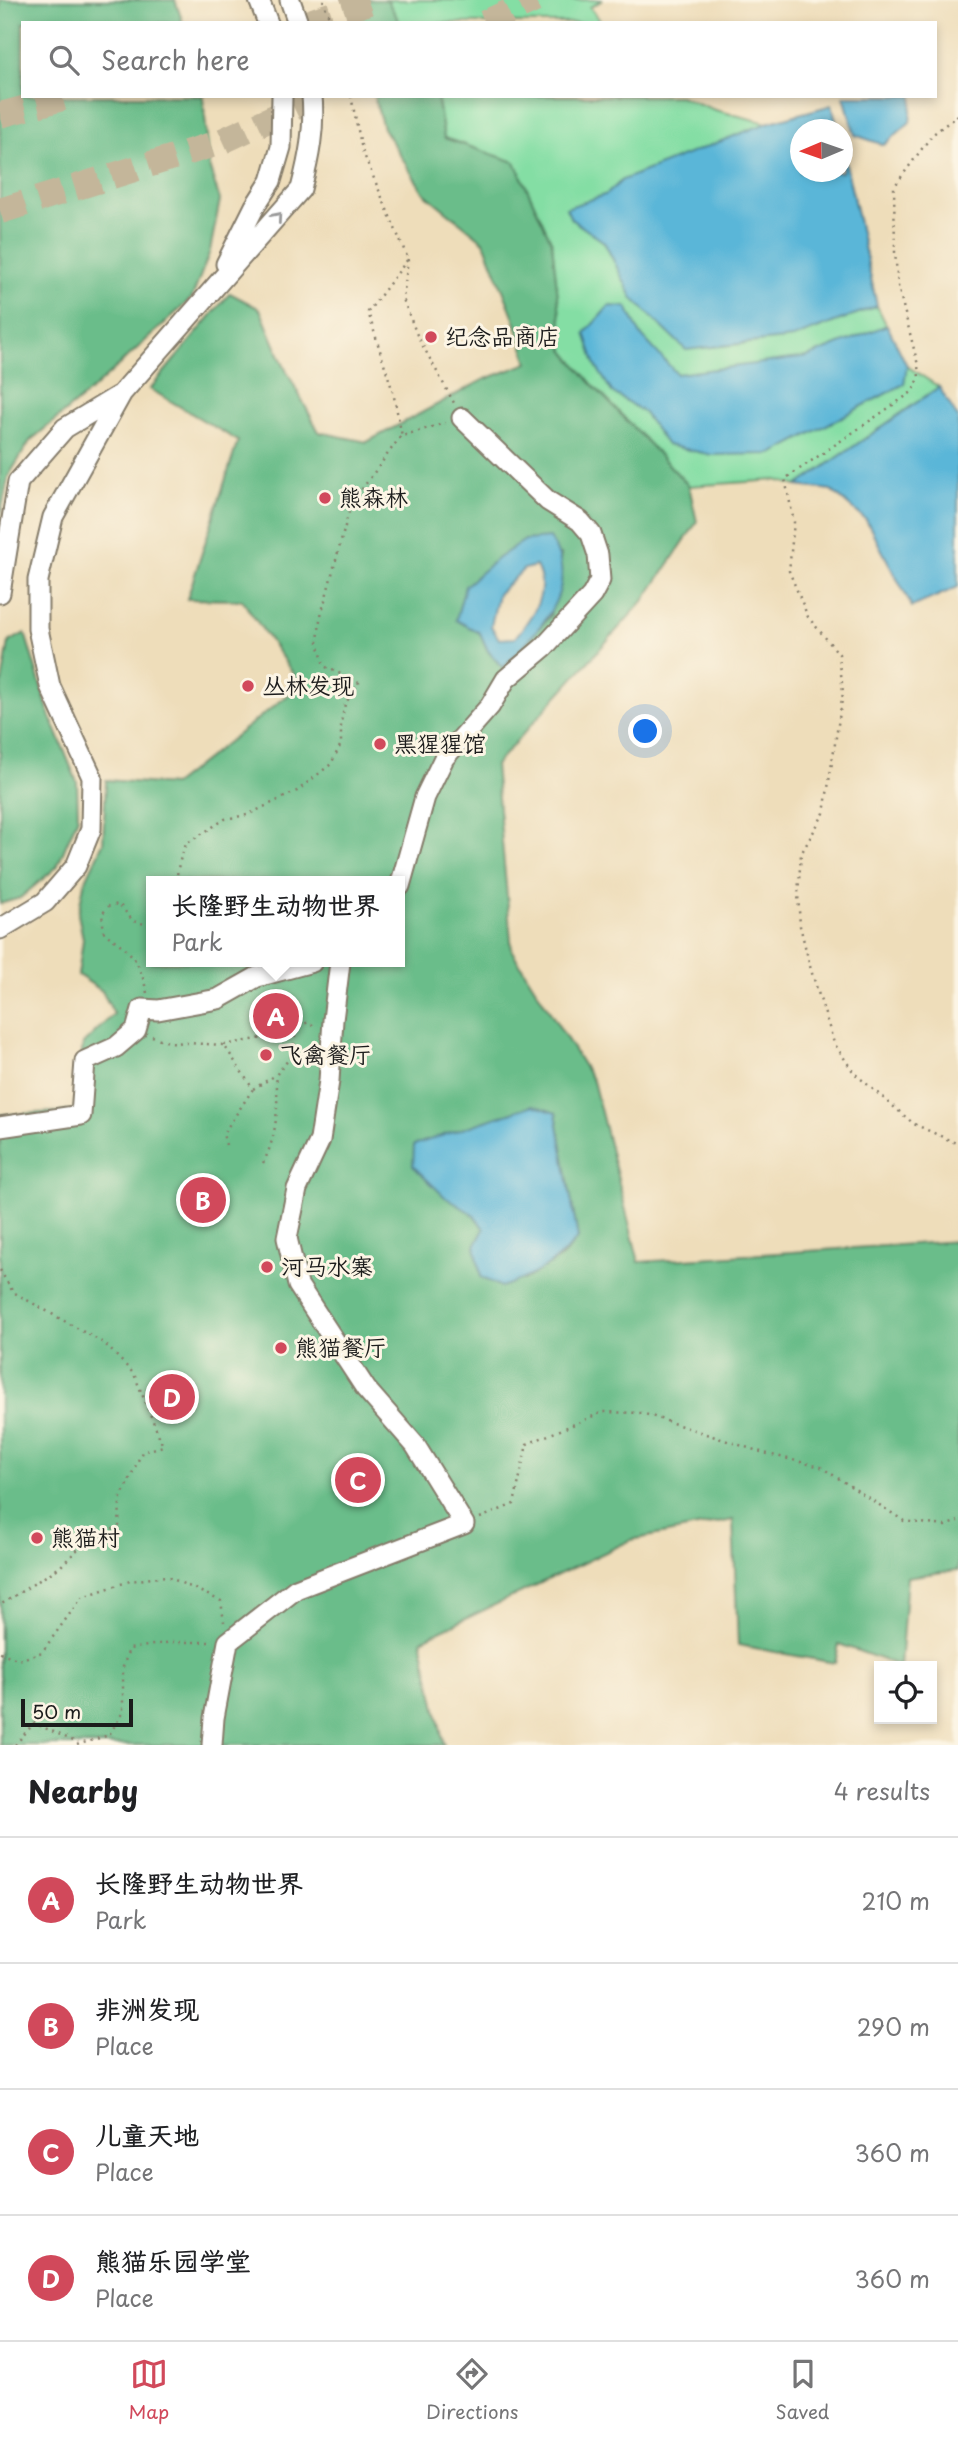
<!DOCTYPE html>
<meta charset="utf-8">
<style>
body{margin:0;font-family:"Playpen Sans","LXGW WenKai TC",sans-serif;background:#f2f2f2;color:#202124}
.controls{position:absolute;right:21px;bottom:21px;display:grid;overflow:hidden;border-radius:0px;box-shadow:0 4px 10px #0003}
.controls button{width:63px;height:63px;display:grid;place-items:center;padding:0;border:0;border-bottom:2px solid #e0e0e0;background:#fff;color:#202124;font:35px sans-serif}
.compass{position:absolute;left:790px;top:119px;width:63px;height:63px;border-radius:50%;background:#fff;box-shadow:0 4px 10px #0003;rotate:268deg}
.scale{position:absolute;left:21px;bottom:18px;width:112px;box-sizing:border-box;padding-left:7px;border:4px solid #1c1c1c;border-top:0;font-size:19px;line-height:24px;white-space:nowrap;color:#1c1c1c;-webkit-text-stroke:5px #fcf5e5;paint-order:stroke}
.you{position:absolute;left:646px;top:732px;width:24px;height:24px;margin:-18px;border:5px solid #fff;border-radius:50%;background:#1a73e8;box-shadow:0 0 0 10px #1a73e833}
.badge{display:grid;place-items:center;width:46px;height:46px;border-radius:50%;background:#d1495b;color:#fff;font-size:23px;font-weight:700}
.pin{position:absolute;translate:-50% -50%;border:4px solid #fff;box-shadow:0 2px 7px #0006}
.popup{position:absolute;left:146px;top:876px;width:259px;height:91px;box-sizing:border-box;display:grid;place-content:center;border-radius:0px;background:#fff;filter:drop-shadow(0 2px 5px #0005);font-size:23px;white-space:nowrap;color:#757577}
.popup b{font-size:26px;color:#202124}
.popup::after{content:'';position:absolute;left:50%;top:100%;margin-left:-14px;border:14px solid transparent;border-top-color:#fff}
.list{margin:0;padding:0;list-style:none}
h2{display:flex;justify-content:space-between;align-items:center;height:91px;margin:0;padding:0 28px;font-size:30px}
h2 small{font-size:23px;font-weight:400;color:#757577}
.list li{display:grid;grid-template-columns:46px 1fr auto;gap:21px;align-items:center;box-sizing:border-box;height:126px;padding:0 28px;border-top:2px solid #e0e0e0}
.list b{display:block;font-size:26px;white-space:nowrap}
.list p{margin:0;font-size:23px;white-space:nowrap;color:#757577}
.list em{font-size:23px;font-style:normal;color:#757577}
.icon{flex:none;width:38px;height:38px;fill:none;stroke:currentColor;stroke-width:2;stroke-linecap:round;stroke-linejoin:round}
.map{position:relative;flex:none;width:958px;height:1745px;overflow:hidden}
.search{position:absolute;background:#fff;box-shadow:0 4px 10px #0003;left:21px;right:21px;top:21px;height:77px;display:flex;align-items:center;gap:18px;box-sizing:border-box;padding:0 24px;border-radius:0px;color:#757577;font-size:26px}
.sheet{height:595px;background:#fff}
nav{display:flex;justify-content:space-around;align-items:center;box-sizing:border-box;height:98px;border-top:2px solid #e0e0e0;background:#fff;font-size:19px;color:#757577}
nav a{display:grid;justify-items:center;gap:4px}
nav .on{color:#d1495b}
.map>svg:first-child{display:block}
.green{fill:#84dea4;stroke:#507d60;stroke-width:2}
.forest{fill:#6bbd8a;stroke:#446c53;stroke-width:2;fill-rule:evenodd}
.water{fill:#5ab6d8;stroke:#3b697a;stroke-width:2;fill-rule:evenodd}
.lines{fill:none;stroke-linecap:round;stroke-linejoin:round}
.highway-tunnel{stroke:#c4b69a;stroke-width:26;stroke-dasharray:26 13;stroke-linecap:butt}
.minor-casing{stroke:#857c6b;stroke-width:23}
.path{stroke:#857c6b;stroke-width:2.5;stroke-dasharray:2 5;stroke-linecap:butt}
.minor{stroke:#fff;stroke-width:19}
.oneway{stroke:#999}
.poi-dot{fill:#d1495b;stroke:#fcf5e5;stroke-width:2.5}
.labels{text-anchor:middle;stroke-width:6;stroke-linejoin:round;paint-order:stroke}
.poi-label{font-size:23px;fill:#1c1c1c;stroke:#fcf5e5;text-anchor:start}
</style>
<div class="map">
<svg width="958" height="1745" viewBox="0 0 958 1745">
<rect width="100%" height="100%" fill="#fcf5e5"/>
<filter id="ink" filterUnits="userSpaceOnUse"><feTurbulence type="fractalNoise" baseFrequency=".0143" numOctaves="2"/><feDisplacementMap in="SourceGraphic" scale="14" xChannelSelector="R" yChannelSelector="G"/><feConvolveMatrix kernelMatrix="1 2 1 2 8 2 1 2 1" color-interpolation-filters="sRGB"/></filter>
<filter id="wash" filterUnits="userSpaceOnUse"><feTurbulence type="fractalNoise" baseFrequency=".00686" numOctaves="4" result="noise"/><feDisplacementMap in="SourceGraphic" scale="28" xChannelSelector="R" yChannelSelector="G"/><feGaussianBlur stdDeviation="1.57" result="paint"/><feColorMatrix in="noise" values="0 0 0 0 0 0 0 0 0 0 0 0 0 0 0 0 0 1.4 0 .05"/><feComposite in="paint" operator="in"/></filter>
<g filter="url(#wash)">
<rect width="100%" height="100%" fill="#eeddba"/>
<path class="green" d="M387 0H603L590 7 602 23H400Z
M437 96H680L715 110 767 123 832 105 838 129 800 130V172H842L843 151 877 306 907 366 939 387 797 486 776 480 689 486 591 383 563 350 552 243 515 162 444 138Z"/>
<path class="forest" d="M0 0H175L183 23H23V96H203L210 169 220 200 210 251 192 298 94 388 30 441 8 477 0 520Z
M347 0H387L400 23H353Z
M374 96H437L444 138 515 162 552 243 564 350 591 383 689 486 697 522 645 599 495 765 512 951 593 1081 639 1262 958 1241V1570L907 1577 900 1666 839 1644 835 1663 738 1645 733 1520 631 1540 421 1640 444 1745H0V1115L74 1111 83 1044 114 1014 102 991 78 975 83 939 78 914 84 884 103 843 106 780 173 785 301 685 242 600 187 599 238 441 150 389 230 293 260 309 284 366 319 432 367 442 483 380 528 363 514 318 484 242 424 193 383 128ZM561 555 550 616 503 668 488 651 480 633 498 558ZM152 881H400V962H152ZM556 1113 578 1238 562 1257 523 1280 474 1215Z
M25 633 49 713 77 782 78 817 57 867 20 898 0 904V694L9 642Z"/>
<path class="water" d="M844 96H913L910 122 884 145 855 135Z
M832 105 838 129 800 130V172H842L843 151 877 306 793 338 686 350 633 299 604 242 571 219 566 208 607 194 622 180 767 123Z
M609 306 627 307 640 334 677 374 807 357 887 325 907 366 904 384 772 454 712 455 667 445 643 412 612 392 596 366 585 333Z
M939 387 958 418V587L912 607 866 520 831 490 797 486Z
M550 538C584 591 537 630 503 668L488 651 480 633 456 620 465 586 498 558 525 540ZM536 566C551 594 531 617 515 638L499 639 491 626 498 594 524 569Z
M533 1105 556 1113 578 1238C556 1264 533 1277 501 1287L481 1277 475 1246 484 1229 474 1215 445 1197 413 1166 414 1145Z"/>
</g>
<g filter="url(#ink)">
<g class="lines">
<path class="highway-tunnel" d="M307 23 375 0
M485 23 535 0
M0 115 70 96
M0 211 218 143 320 96"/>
<defs>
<path id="minor" d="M259 0 268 23
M290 0 298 23
M226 264 255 206 271 181 281 147 282 96
M0 593 18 482 65 428 118 396
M400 886 425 797 444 758 490 706 506 679 544 647 592 595 600 580 598 555 591 534 580 521 548 501 462 418
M0 929 45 902 76 866 91 829 92 777 50 686 38 629V580L53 517 122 393 301 189C309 158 315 129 312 96
M0 1127 81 1115 85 1061 116 1047 136 1030 142 1009 158 1010 218 999 257 977 312 962
M212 1745 214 1718 228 1642 296 1589 464 1524 415 1445 366 1389 298 1285 287 1238 297 1189 320 1140 329 1081 333 1020 340 962"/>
</defs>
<use href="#minor" class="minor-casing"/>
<path class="path" d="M323 0 331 23
M351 96 362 150 408 259 368 312 393 392 402 436 445 423
M958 115 932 135 894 187 895 252 898 286 918 365 919 379 912 392 785 479 794 522 789 571 808 617 839 654 843 693 824 813 801 854 798 894 800 926 811 970 834 1043 854 1073 914 1124 958 1144
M408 259 403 299 417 335 454 403
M176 881 179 863 186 844 225 819 247 815 297 791 331 764 341 744V722L345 704 359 683 324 666 318 642 320 619 351 504 401 436
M147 993C139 960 133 952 104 933L102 914 109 906 119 904 133 921 152 926
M152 1036 168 1042 224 1045 253 1089 276 1075 293 1054 296 1027 309 1022 316 1028
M224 1045 263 1038 295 1027
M226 1145 223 1134 253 1089
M263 1163C277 1137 279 1104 276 1075
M0 1270 13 1292 105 1344 134 1374 163 1446 142 1452 120 1500 119 1526 81 1546 60 1567 0 1605
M480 1518 514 1504 527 1444 603 1412 642 1413 764 1453 821 1467 904 1521 945 1526 958 1521
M0 1652 19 1660 42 1652 82 1597 130 1581 166 1576 221 1601 224 1622
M15 1745 34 1723 78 1743
M77 1745 109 1735 123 1712V1667L129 1649 171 1642H210"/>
<use href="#minor" class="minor"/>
</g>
<defs><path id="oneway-chevron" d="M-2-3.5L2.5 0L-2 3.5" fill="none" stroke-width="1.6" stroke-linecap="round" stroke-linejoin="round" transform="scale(1.75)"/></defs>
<use class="oneway" href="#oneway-chevron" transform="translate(277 217) rotate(-49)"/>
</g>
<g class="poi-dot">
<circle cx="431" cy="337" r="7"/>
<circle cx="325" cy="498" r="7"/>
<circle cx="248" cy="686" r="7"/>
<circle cx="380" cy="744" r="7"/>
<circle cx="266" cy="1055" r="7"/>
<circle cx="267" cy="1267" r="7"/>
<circle cx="281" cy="1348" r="7"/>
<circle cx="37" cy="1538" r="7"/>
</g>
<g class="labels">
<g class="poi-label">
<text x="445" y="345">纪念品商店</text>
<text x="339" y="506">熊森林</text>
<text x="262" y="694">丛林发现</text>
<text x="394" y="752">黑猩猩馆</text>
<text x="280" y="1063">飞禽餐厅</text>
<text x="281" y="1275">河马水寨</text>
<text x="295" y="1356">熊猫餐厅</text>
<text x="51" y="1546">熊猫村</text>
</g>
</g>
</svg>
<div class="controls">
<button><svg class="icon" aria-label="locate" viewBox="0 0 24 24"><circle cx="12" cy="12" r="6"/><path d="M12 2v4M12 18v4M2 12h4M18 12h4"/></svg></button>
</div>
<svg class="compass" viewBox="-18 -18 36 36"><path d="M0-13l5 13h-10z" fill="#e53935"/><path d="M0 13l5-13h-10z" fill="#757577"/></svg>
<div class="scale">50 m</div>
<div class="you"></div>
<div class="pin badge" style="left:276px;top:1016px">A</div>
<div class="popup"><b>长隆野生动物世界</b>Park</div>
<div class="pin badge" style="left:203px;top:1200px">B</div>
<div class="pin badge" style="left:358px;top:1480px">C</div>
<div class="pin badge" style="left:172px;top:1397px">D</div>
<div class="search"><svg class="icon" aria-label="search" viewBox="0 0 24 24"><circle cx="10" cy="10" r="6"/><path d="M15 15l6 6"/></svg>Search here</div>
</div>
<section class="sheet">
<h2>Nearby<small>4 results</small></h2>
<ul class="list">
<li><span class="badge">A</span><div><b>长隆野生动物世界</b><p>Park</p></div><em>210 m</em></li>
<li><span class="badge">B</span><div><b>非洲发现</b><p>Place</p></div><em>290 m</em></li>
<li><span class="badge">C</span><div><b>儿童天地</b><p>Place</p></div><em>360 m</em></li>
<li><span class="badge">D</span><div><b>熊猫乐园学堂</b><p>Place</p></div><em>360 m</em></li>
</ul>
</section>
<nav>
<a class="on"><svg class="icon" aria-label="map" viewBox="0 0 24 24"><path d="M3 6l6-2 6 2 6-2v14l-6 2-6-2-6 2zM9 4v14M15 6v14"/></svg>Map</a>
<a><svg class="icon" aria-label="directions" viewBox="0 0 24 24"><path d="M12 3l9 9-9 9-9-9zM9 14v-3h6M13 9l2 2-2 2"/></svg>Directions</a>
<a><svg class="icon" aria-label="saved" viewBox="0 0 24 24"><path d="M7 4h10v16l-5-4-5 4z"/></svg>Saved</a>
</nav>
